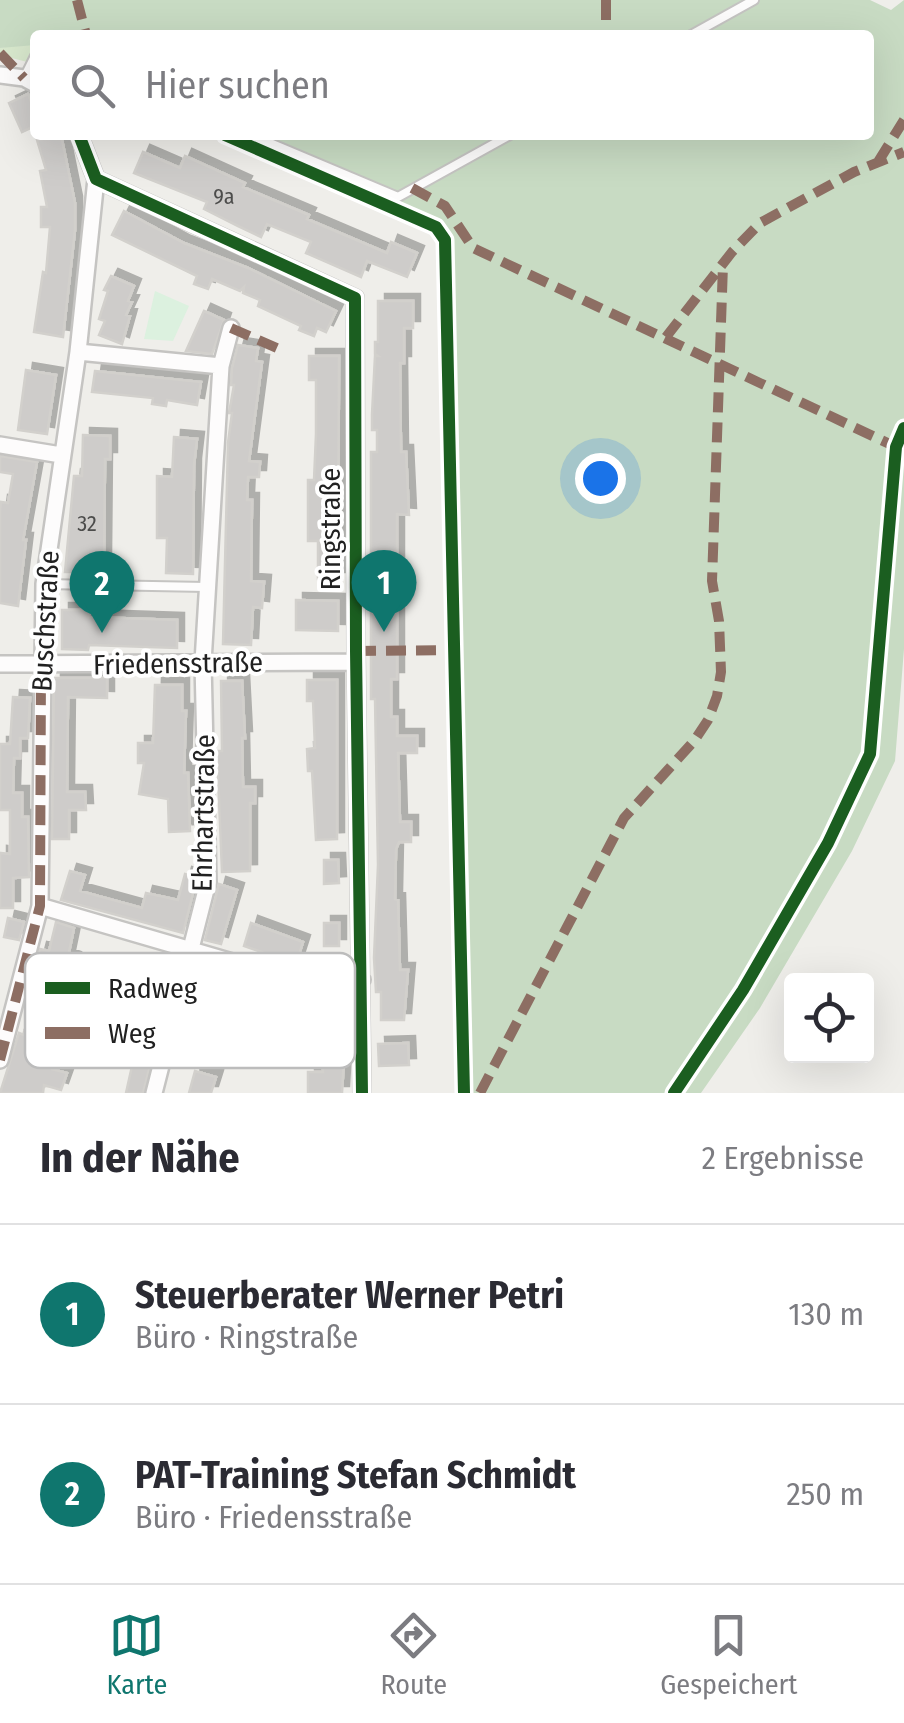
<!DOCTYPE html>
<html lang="de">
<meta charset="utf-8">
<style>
body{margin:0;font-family:"Fira Sans Condensed",sans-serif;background:#f7f7f7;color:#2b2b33}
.controls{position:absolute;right:30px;bottom:30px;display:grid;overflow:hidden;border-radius:10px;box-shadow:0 10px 40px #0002}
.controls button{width:90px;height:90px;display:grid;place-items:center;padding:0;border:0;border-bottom:2px solid #e1e1e2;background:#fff;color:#2b2b33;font:50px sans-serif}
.you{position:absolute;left:600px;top:478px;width:35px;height:35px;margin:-25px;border:8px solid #fff;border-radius:50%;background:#1a73e8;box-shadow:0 0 0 15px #1a73e833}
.badge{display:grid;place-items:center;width:65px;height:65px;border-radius:50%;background:#0f766e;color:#fff;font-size:32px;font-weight:700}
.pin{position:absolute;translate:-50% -82px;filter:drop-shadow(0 2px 5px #0008)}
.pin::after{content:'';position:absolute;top:52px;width:35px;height:30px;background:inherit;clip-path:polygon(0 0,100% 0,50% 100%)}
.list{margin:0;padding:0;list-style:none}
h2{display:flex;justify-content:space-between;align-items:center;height:130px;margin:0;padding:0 40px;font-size:42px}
h2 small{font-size:32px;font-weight:400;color:#7c7c81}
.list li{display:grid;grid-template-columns:65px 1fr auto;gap:30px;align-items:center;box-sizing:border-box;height:180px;padding:0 40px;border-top:2px solid #e1e1e2}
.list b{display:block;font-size:38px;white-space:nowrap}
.list p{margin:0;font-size:32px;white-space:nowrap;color:#7c7c81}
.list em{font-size:32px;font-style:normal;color:#7c7c81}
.icon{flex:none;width:55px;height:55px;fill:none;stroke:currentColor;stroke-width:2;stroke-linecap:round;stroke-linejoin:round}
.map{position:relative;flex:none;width:904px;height:1093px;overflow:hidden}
.search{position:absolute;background:#fff;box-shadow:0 10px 40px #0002;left:30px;right:30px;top:30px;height:110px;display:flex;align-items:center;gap:25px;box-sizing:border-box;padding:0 35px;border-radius:10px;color:#7c7c81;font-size:38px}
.sheet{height:490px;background:#fff}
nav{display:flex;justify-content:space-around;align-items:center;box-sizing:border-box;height:140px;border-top:2px solid #e1e1e2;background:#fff;font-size:28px;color:#7c7c81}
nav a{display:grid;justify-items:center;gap:5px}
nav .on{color:#0f766e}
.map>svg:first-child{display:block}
.grass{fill:#d8e8cd}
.forest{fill:#c8dbc3}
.park{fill:#dcf1df}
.building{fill:#ceccca;stroke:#d2d0cc;stroke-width:2.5;filter:url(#shadow)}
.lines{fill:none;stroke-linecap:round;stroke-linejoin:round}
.service-casing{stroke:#c5c4c2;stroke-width:12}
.minor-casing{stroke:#c5c4c2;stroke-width:20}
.service{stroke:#fdfcfc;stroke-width:8}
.minor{stroke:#fdfcfc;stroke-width:15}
.quiet{stroke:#8d6e63;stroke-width:10;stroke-dasharray:20 10;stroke-linecap:butt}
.cycleway-casing{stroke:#fff;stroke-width:19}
.cycleway{stroke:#1b5e20;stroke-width:12}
.labels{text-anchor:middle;stroke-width:8;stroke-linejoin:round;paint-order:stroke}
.number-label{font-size:22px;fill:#4c4c4b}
.street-label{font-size:28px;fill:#212121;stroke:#fff}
.key{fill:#fff;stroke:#bcbcbc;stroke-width:2.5}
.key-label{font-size:28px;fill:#212121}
</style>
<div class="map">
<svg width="904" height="1093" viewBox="0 0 904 1093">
<defs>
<filter id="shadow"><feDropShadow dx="7" dy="-7" stdDeviation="0" flood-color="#0004"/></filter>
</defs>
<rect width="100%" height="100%" fill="#efeeea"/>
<path class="grass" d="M27 43 35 45V64L0 55V48Z"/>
<path class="forest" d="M0 0H870L891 10 904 0V649L895 761 852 851 760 1008 701 1093H465L440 235 212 135H869V35H35V45L0 48Z"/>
<path class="park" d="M155 291 189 306 173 341 144 339Z"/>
<path class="building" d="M28 94 35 111V126L22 132 9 103Z
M61 135 75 203V230L63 337 34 332 43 272 46 273 50 227H41V207H47L40 171 46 170 37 140Z
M143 152 180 168 185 156 245 183 243 187 309 215 307 219 387 253 391 242 417 253 407 277 367 261 361 277 306 253 311 242 267 224 261 237 238 226 204 209 207 202 134 173Z
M124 211 184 243 248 268 336 311 326 332 317 328 314 336 299 330 301 326 258 306 260 300 243 293 244 287 240 291 212 279 208 289 194 284 197 276 112 235Z
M111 276 134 286 128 301 132 302 126 315 130 316 122 344 99 335 105 321 99 319 108 291 104 290Z
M378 301H413V328H404V363H400L401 452H406L409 515 397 514V679H391V717H397V736H417V753H398L400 822H411V842H399L396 849 395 899 398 900 400 970H408L404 1020H381V992H376L374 958 378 865 375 699H371V452H377V430H372V414L375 356H378L375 354V342H378Z
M204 311 224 320 212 354 186 351Z
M238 345 258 348 256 361 262 362 249 461 260 462 259 477H248L247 500H252L251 581 264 582 262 608 253 607 251 645 223 644 228 443 232 413H229L234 385H231L232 368Z
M309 356H339L338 579H318V541H308V480H314L316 434V380H309Z
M26 370 56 375 47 434 18 430Z
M95 371 201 382 197 405 167 400 166 406 152 404 153 398 92 392Z
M83 435 110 436V459H105L104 563H88V572H65L74 476H82Z
M174 437 197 439 194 465 193 574 166 573 167 538H157V476L172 477Z
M0 456 37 462 23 540H26L18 606 0 603V510L1 502 8 503 13 474 0 472Z
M296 600 338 601V631L296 630Z
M62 610H89V617L177 620V648L89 645 88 650 62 649Z
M54 678H107V698L68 697 67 792H85L86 810H69V839H52Z
M307 680H337V839L316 840 312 771H308L307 749 315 748 313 701H307Z
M221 681H242L245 738H242L243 787H255V803H250V871L222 872 217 751H222Z
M155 685H182V711H186L184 773H188L190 831 169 832 168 799 139 794 144 763H138V743H153Z
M13 697 30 698 28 738H20V758H14L13 793H22V817H28L29 877 13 878V908H0V853L10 854V810H0V744H10Z
M324 860H338L339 883 324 884Z
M70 871 85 875 80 891 142 908 146 893 178 900 185 874 197 877 183 933 61 900Z
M219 884 237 890 221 944 205 940Z
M8 918 24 922 19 940 4 937Z
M56 922 74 928 68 957 74 959 70 974 53 969 43 1006 62 1011 52 1069 67 1073 61 1090 44 1085 43 1093H0L19 1033 24 1035 35 989 30 988 40 949 49 951Z
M251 923 303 942 296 964 244 946Z
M324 923H339V946H324Z
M161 963 175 967 143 1093H126L134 1057 118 1052 124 1031 137 1034Z
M345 1040 342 1093H308V1072H323L321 1041Z
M408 1043 409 1065 379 1066 378 1044Z
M195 1071 216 1077 211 1093H189Z"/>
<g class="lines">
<defs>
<path id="service" d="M691 35 754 0
M24 78 35 56
M251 135 398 197 510 135
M44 584 206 587"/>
<path id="minor" d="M0 75 24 78 35 84
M79 135 96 179 355 298 356 651 362 1093
M78 352 221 366 203 662 208 882 154 1093
M221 366 231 328
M0 445 61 455
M0 664 356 662
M40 906 308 984 362 980
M0 1060 40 906 44 584 78 352 96 179"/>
</defs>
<use href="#service" class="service-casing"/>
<use href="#minor" class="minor-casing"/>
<use href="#service" class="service"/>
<use href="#minor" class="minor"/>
<path class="quiet" d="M77 0 86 35
M606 0V35
M0 53 24 78
M878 162 904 120
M412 188 445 206 473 248 896 447
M231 328 279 349
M666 337 732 252 760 223 854 172 904 152
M356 651 455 650
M0 1060 40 906 41 665
M480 1093 624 818 694 741 708 720 717 696 721 672 719 621 712 581 723 265"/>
<defs>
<path id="cycleway" d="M79 135 96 179 355 298 356 651 362 1093
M225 135 436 227 445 240 464 1093
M674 1093 743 990 828 843 870 754 896 447 904 428"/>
</defs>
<use href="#cycleway" class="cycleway-casing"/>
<use href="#cycleway" class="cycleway"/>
</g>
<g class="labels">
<g class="number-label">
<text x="224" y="204">9a</text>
<text x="87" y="531">32</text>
</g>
<g class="street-label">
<text transform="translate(330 529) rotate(-90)" y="10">Ringstraße</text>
<text transform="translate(45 621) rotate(-87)" y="10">Buschstraße</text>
<text transform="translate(178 663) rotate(-1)" y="10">Friedensstraße</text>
<text transform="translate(203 813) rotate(-89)" y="10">Ehrhartstraße</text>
</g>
</g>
<rect x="25" y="953" width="330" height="115" rx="15" class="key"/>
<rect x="45" y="982" width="45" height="12" fill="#1b5e20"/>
<rect x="45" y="1027" width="45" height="12" fill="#8d6e63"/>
<g class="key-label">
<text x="108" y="998">Radweg</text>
<text x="108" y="1043">Weg</text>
</g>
</svg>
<div class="controls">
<button><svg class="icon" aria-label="locate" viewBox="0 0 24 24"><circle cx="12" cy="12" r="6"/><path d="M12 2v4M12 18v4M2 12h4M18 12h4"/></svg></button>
</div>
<div class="you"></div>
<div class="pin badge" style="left:384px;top:632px">1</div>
<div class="pin badge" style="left:102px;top:633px">2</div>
<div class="search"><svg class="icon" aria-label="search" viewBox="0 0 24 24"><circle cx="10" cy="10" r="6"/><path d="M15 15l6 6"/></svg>Hier suchen</div>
</div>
<section class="sheet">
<h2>In der Nähe<small>2 Ergebnisse</small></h2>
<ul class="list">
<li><span class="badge">1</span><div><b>Steuerberater Werner Petri</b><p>Büro · Ringstraße</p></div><em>130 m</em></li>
<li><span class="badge">2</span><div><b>PAT-Training Stefan Schmidt</b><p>Büro · Friedensstraße</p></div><em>250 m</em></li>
</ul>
</section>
<nav>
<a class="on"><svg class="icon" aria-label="map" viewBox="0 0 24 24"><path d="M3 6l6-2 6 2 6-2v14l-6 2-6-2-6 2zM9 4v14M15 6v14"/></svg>Karte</a>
<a><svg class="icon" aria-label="directions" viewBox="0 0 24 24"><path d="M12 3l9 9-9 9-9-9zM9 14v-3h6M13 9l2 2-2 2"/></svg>Route</a>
<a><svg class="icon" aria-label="saved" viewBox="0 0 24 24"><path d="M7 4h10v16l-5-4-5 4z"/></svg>Gespeichert</a>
</nav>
